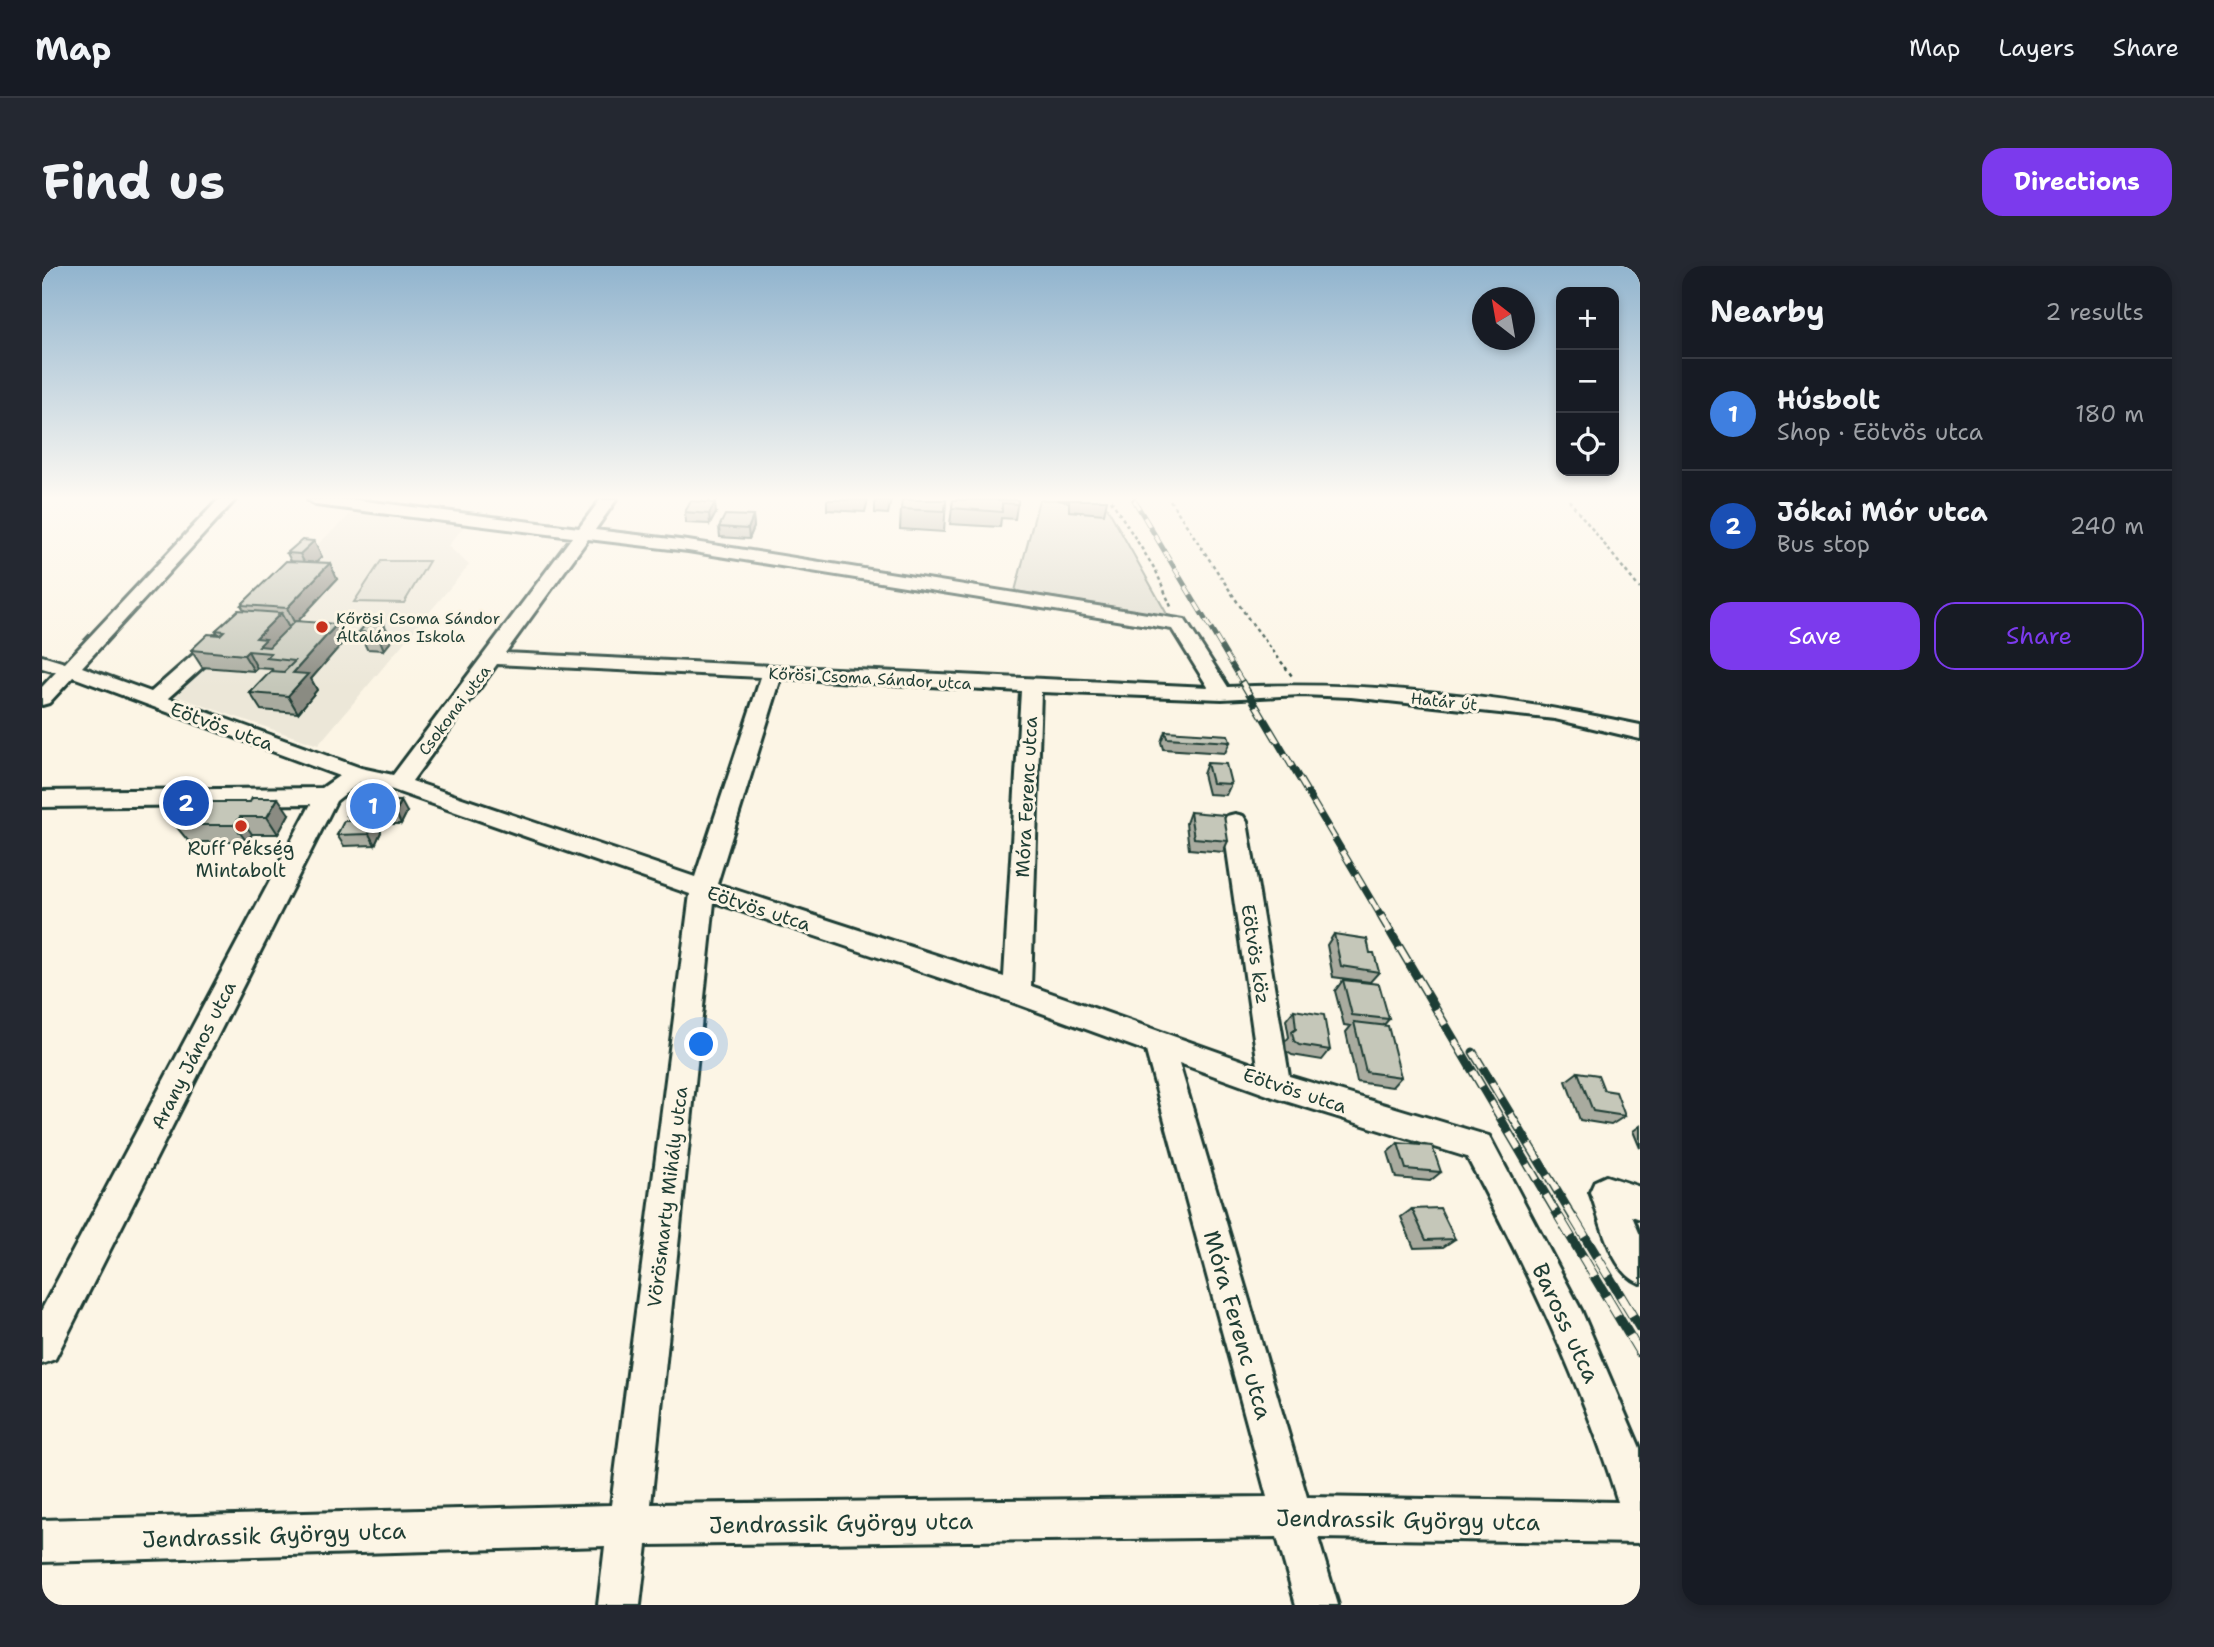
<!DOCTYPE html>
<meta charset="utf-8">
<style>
body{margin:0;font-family:"Shantell Sans",sans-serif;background:#242831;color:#f1f3f6}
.controls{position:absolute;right:21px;top:21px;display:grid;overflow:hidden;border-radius:14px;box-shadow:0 4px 10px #0003}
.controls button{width:63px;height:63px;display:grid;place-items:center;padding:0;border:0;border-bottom:2px solid #363941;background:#171b24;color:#f1f3f6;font:35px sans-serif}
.compass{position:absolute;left:1430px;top:21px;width:63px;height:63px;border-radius:50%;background:#171b24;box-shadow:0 4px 10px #0003;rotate:329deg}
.you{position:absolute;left:660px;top:779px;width:24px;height:24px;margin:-18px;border:5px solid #fff;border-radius:50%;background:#1a73e8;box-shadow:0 0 0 10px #1a73e833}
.badge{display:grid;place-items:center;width:46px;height:46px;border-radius:50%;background:#7c3aed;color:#fff;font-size:23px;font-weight:700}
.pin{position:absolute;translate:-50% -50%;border:4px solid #fff;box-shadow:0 2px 7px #0006}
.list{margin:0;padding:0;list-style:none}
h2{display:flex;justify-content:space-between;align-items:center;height:91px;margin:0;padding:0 28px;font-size:30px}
h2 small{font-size:23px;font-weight:400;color:#9ea1a6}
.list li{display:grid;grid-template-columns:46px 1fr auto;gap:21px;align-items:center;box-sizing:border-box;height:112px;padding:0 28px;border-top:2px solid #363941}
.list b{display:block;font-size:26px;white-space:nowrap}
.list p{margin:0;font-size:23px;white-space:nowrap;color:#9ea1a6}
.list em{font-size:23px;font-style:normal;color:#9ea1a6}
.actions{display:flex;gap:14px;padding:21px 28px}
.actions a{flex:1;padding:16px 0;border:2px solid #7c3aed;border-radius:21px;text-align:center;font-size:24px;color:#7c3aed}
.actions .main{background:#7c3aed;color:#fff}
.icon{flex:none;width:38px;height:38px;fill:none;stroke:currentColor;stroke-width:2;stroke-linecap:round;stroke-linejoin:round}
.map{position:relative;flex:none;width:1598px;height:1339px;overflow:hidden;border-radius:21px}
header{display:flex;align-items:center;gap:42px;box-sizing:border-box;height:98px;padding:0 35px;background:#171b24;border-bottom:2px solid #363941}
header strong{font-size:33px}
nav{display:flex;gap:38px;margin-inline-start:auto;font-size:24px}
.intro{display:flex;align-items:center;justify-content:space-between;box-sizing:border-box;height:168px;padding:0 42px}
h1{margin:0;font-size:49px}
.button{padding:18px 32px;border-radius:21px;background:#7c3aed;color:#fff;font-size:24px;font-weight:700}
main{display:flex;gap:42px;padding:0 42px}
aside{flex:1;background:#171b24;border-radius:21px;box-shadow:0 4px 10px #0003}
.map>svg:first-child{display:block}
.built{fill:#ece7d8}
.green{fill:#dcdacc;stroke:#7e8c80;stroke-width:2}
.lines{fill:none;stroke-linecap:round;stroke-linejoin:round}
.minor-casing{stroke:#1f3d34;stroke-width:6}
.path{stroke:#1f3d34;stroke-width:2.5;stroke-dasharray:3.5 3.5;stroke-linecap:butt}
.minor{fill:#fcf5e5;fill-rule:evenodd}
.rail-far3-casing{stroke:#1f3d34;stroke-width:5}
.rail-far2-casing{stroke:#1f3d34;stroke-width:7}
.rail-far1-casing{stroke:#1f3d34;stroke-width:9}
.rail-casing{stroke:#1f3d34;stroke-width:10}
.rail-far3{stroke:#fcf5e5;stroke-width:3.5;stroke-dasharray:10;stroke-linecap:butt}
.rail-far2{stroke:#fcf5e5;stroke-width:4.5;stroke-dasharray:14;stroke-linecap:butt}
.rail-far1{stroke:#fcf5e5;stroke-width:6;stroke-dasharray:18;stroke-linecap:butt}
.rail{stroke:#fcf5e5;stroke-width:8;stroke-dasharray:23;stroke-linecap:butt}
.wall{fill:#a9ab9f;stroke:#1f3d34;stroke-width:2}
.shaded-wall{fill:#8a8b82;stroke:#1f3d34;stroke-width:2}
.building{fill:#c5c7b9;stroke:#1f3d34;stroke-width:2}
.poi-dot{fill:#c8321e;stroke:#fcf5e5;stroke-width:2.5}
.labels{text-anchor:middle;stroke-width:6;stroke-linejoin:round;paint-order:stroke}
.far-poi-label{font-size:16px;fill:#1f3d34;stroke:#fcf5e5;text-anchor:start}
.far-street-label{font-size:16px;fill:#1f3d34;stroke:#fcf5e5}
.street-label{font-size:19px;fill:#1f3d34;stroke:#fcf5e5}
.poi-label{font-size:19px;fill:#1f3d34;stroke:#fcf5e5}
.near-street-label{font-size:23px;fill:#1f3d34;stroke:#fcf5e5}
</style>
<header>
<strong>Map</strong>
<nav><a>Map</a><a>Layers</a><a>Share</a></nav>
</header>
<div class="intro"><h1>Find us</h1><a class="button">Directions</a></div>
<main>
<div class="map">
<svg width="1598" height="1339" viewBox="0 0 1598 1339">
<rect width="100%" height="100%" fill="#fcf5e5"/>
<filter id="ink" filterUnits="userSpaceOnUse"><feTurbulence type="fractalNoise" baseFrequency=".0143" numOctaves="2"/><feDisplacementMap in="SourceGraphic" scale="14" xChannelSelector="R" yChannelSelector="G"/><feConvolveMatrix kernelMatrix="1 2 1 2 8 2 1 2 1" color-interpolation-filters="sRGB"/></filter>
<g filter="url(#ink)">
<path class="built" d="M311 246 423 259 406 280 427 299 276 479 116 424Z"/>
<path class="green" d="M997 234H1061L1126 350 973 325Z
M339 295H387L362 337 312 336Z"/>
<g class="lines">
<defs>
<path id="minor" d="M176 234H193L40 401 109 426 176 367H190L192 371 190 375 126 432 319 502 351 509 530 271 274 239 266 234H315L537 262 558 234H574L553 264 646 275 1143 354 1186 421C1324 414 1463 430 1598 459V473L1513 453 1309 431 1259 429 1180 433 999 426 989 720 1216 800 1181 556 1185 550 1193 548 1201 550 1205 556 1247 810 1447 870 1539 1044 1598 1182V1277L1276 1272 1296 1339H1254L1235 1271 605 1279 598 1339H556L563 1280 0 1296V1254L569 1239 648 628 351 524 318 516 294 535 13 1093 0 1098V1043L269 538 0 541V525L280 522 297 510 31 411 7 437 0 439V421L14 406 0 402V390L23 397ZM546 273 646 285 1130 363 1166 421 463 387ZM455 398 719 411 653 611 370 515ZM739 412 979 425 962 711 675 618ZM672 636 967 735 1104 785 1225 1231 609 1238ZM1137 797 1234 832 1425 891C1484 1003 1539 1115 1576 1236L1265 1231Z
M1564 910 1598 921V953L1590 950 1598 969V1017C1568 1005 1559 954 1548 926L1553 915Z"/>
</defs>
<use href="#minor" class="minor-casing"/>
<path class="path" d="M1069 234 1114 305 1130 343
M1128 234 1206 352 1250 410
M1527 234 1598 323"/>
<use href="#minor" class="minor"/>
<defs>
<path id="rail-far3" d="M1092 234 1201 417"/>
<path id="rail-far2" d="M1200 416 1340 652"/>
<path id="rail-far1" d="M1339 650 1518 953
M1431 786 1532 953"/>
<path id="rail" d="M1517 951 1598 1087
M1531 951 1598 1062"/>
</defs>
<use href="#rail-far3" class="rail-far3-casing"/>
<use href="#rail-far2" class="rail-far2-casing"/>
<use href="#rail-far1" class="rail-far1-casing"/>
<use href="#rail" class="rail-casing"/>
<use href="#rail-far3" class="rail-far3"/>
<use href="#rail-far2" class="rail-far2"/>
<use href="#rail-far1" class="rail-far1"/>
<use href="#rail" class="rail"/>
</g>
<path class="wall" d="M785 234H826L823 246 785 244Z
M833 234H849L846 248 833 247Z
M904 234 902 266 858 263 859 243Z
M911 234H976L973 253 959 252 958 261 908 258Z
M1015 234H1065L1062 248 1027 245V236Z
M643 246 674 247 668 258 644 257Z
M711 250 712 261 707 273 678 271 677 261Z
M272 275 280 291 274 296 295 313 256 355 303 374 269 413 275 424 256 447 219 444 208 427 231 405 230 403 215 402 212 405 160 401 149 384 177 369 174 364 202 344 199 339 249 295 245 287Z
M325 357 350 374 342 384 325 383 317 366Z
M1123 465 1188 476 1183 487 1121 483 1119 476Z
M1165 497 1189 518 1184 529 1166 528 1161 508Z
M336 529 338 535 365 546 359 558H336L335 559 339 566 333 579 302 580 295 569 309 555 305 549 323 535Z
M150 536 247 548 236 568H210L205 576H147L133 559Z
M1148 546 1186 575 1181 586 1147 583 1144 557Z
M1292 668 1328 687 1337 706 1328 716 1291 711 1285 679Z
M1301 714 1347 753 1341 760 1359 811 1350 821 1315 816 1304 766 1309 760 1302 759 1293 725Z
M1252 744 1288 784 1280 794 1250 789 1244 785 1243 776 1247 771 1244 754Z
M1536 806 1562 824 1583 850 1569 859 1538 854 1524 815Z
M1598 860V882L1591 865Z
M1356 877 1399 906 1388 915 1354 912 1346 886Z
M1370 943 1413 973 1401 981 1372 982 1359 951Z"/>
<path class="shaded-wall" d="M673 237 674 247 668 258 667 248Z
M711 250 712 261 707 273 706 263Z
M272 275 280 291 266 304 258 288Z
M288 297 295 313 253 358 245 342Z
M239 347 248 364 229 387 217 380 214 372Z
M295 358 303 374 269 413 275 424 256 447 246 430 251 407Z
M342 358 350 374 342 384 335 367Z
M206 385 215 402 212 405 202 389Z
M236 532 247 548 236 568 225 551Z
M359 535 365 546 359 558 354 547Z
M330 547 339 566 333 579 327 568 326 556Z
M198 551 210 568 205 576 192 559Z"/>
<path class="building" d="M860 234H904L903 245 859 243Z
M911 234H976V238L960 237V246L910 242Z
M649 235 673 237 667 248 643 246Z
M683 249 711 250 706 263 677 261Z
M260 274 272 275 258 288 245 287Z
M244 295 288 297 245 342 199 339Z
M196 344 239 347 214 372 224 373 217 380 227 381 253 355 295 358 251 407 266 408 246 430 208 427 229 405 242 406 253 395 224 392 229 387 206 385 202 389 149 384 166 368 178 369 182 365 174 364Z
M325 357 342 358 335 367 317 366Z
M1123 465 1186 469 1188 476 1125 472Z
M1165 497 1184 498 1189 518 1170 517Z
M326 529H336L333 535H323Z
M210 532H236L225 551H198L192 559H133L150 536H208Z
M312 535H359L354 547H330L326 556 333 555 327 568 295 569 302 555H312L315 549H305Z
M1148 546 1182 549 1186 575 1152 572Z
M1292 668 1325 673 1328 687H1332L1337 706 1299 700Z
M1301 714 1337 718 1347 753 1310 749Z
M1252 744 1282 749 1288 784 1257 779 1252 775 1250 766 1254 763Z
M1312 756 1346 760 1359 811 1324 806Z
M1536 806 1556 809 1562 824 1574 826 1583 850 1551 845Z
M1356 877 1390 880 1399 906 1364 903Z
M1398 942 1413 973 1384 974 1370 943Z"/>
</g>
<linearGradient id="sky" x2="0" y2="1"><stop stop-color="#91b4ce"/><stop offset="0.55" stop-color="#fefaf3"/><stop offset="1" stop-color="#fefaf3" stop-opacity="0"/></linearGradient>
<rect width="1598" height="422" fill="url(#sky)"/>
<g class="poi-dot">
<circle cx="280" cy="361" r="7"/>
<circle cx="199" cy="560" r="7"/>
</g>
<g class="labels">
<g class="far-poi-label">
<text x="294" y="358">Kőrösi Csoma Sándor<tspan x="294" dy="18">Általános Iskola</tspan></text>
</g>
<g class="far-street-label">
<text transform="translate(828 412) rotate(3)" y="6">Kőrösi Csoma Sándor utca</text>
<text transform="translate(1402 435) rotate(6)" y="6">Határ út</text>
<text transform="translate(412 444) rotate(-53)" y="6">Csokonai utca</text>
</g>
<g class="street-label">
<text transform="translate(180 460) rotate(20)" y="7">Eötvös utca</text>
<text transform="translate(984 531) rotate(-87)" y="7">Móra Ferenc utca</text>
<text transform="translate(717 642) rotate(18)" y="7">Eötvös utca</text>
<text transform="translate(1214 688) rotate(81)" y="7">Eötvös köz</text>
<text transform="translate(151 789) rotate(-63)" y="7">Arany János utca</text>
<text transform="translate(1253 824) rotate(18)" y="7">Eötvös utca</text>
<text transform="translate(625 931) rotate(-83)" y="7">Vörösmarty Mihály utca</text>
</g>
<g class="poi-label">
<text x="199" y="589">Ruff Pékség<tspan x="199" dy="22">Mintabolt</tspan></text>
</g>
<g class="near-street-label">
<text transform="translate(1524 1057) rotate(65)" y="8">Baross utca</text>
<text transform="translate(1196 1059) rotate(74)" y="8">Móra Ferenc utca</text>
<text transform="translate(1366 1254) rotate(1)" y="8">Jendrassik György utca</text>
<text transform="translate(799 1257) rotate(-1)" y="8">Jendrassik György utca</text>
<text transform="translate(232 1269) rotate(-2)" y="8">Jendrassik György utca</text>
</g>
</g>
</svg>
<div class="controls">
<button>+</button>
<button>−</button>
<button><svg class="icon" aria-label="locate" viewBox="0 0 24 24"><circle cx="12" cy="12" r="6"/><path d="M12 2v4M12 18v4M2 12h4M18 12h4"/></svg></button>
</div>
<svg class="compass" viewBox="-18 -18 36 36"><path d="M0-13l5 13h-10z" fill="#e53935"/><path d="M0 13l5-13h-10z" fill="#9ea1a6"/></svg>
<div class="you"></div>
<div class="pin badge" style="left:331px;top:540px;background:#3f7fe0">1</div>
<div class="pin badge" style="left:144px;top:537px;background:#1a4fb4">2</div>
</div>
<aside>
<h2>Nearby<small>2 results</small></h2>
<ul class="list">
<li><span class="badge" style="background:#3f7fe0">1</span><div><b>Húsbolt</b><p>Shop · Eötvös utca</p></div><em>180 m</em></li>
<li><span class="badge" style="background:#1a4fb4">2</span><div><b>Jókai Mór utca</b><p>Bus stop</p></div><em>240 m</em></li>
</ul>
<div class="actions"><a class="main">Save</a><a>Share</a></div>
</aside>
</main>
